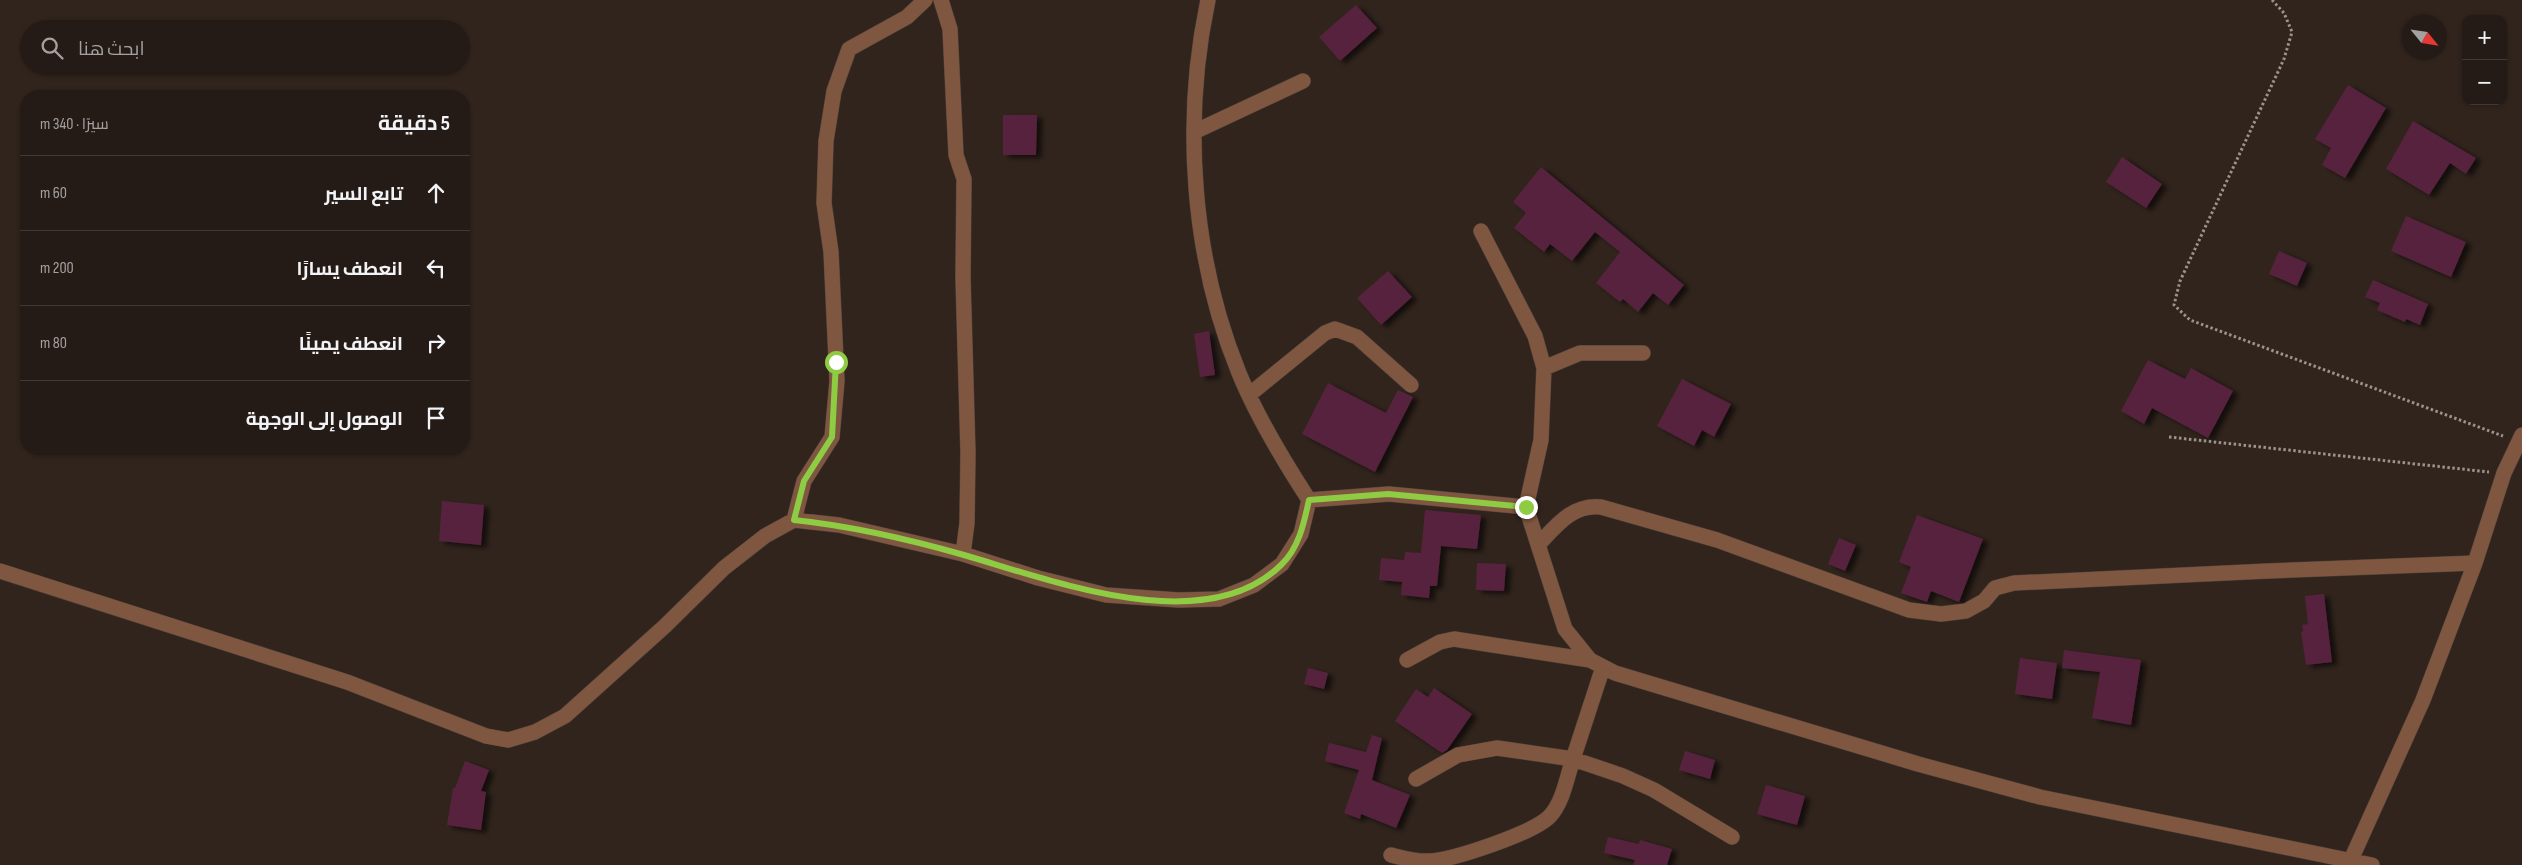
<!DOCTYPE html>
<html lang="ar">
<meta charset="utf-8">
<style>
body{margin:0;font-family:"Sofia Sans Condensed",Cairo,sans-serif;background:#312823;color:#f1f3f6;direction:rtl}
.controls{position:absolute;right:15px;top:15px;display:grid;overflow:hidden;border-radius:10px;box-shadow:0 1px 4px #0004}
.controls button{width:45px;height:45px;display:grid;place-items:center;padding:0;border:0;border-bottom:1px solid #423935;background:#251b16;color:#f1f3f6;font:25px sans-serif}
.compass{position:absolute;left:2402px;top:15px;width:45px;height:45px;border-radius:50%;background:#251b16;box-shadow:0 1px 4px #0004;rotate:120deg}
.stop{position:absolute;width:15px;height:15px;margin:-11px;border:4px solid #8ecd43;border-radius:50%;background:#fff}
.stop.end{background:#8ecd43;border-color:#fff;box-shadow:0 1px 5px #0008}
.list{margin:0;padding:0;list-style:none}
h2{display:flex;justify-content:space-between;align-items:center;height:65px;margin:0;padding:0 20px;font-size:21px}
h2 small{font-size:16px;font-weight:400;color:#a3a1a1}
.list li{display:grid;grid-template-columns:32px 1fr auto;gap:15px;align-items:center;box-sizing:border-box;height:75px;padding:0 20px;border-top:1px solid #423935}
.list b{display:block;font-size:19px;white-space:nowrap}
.list em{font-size:16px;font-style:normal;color:#a3a1a1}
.icon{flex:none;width:28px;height:28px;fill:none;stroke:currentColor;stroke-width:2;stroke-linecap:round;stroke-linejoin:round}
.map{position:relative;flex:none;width:2522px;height:865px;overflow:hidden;direction:ltr}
.search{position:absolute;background:#251b16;box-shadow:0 1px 4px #0004;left:20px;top:20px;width:450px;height:55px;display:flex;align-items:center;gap:12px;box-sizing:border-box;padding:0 18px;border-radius:28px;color:#a3a1a1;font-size:19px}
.panel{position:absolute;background:#251b16;box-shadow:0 1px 4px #0004;left:20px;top:90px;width:450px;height:365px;border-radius:20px;direction:rtl}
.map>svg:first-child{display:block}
.building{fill:#56233d;filter:url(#shadow)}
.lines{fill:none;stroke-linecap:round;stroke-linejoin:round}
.minor-casing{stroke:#4d413a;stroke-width:16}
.path{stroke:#9d928c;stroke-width:3;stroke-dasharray:2.5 2.5;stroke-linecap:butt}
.minor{stroke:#7f5640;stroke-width:15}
.route{stroke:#8ecd43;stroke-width:6}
</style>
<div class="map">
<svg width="2522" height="865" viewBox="0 0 2522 865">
<defs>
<filter id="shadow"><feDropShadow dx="5.5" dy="3" stdDeviation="2.5" flood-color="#0009"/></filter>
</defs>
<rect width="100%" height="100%" fill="#31241d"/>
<path class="building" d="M1356 5 1377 28 1340 61 1319 37Z
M2348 85 2386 108 2345 178 2322 165 2331 148 2315 139Z
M1003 115H1037L1036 155H1003Z
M2413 121 2476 158 2466 174 2450 163 2429 195 2386 169Z
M2122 157 2162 184 2146 208 2106 182Z
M1541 167 1684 285 1668 305 1653 293 1638 312 1623 299 1620 302 1596 283 1620 252 1595 232 1572 261 1550 244 1544 252 1514 228 1526 213 1513 202Z
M2406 216 2466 242 2451 277 2391 251Z
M2279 251 2307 263 2297 286 2269 274Z
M1388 271 1412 297 1381 325 1357 298Z
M2373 280 2428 304 2420 325 2406 319 2405 322 2377 310 2380 303 2365 297Z
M1209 331 1215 375 1200 377 1194 334Z
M2148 360 2185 379 2191 368 2233 391 2208 438 2152 408 2144 424 2121 411Z
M1682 379 1731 404 1714 437 1702 430 1694 446 1657 426Z
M1328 383 1386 413 1398 390 1413 397 1375 472 1302 434Z
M442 501 484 505 481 545 439 541Z
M1425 510 1481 515 1477 549 1441 546 1437 586H1430L1429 598 1401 595 1402 582 1379 580 1381 558 1404 560 1405 552 1421 553Z
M1917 515 1983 539 1959 602 1931 591 1927 602 1901 593 1911 567 1899 562Z
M1839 538 1856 545 1845 571 1828 564Z
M1477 563 1506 564 1504 591 1476 590Z
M2324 594 2332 662 2306 665 2301 632 2303 631 2302 625 2308 624 2305 596Z
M2064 650 2141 660 2131 725 2092 718 2100 672 2062 668Z
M2020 658 2057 663 2052 699 2015 694Z
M1308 668 1328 673 1324 689 1304 684Z
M1434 688 1472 714 1447 750 1442 753 1395 721 1416 689 1428 697Z
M1372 735 1382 738 1372 780 1410 795 1396 828 1361 814 1360 819 1344 813 1359 770 1325 761 1329 743 1366 752Z
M1685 751 1715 760 1710 779 1679 770Z
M465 761 489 770 481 791 486 792 481 830 447 825 453 788H455Z
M1766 785 1805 796 1797 825 1757 814Z
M1608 837 1639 844 1640 840 1672 849 1667 865H1633L1635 860 1604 853Z"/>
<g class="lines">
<defs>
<path id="minor" d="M941 0 950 29 956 155 964 179 963 278 968 453 967 523 963 554
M1194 132 1303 81
M1481 231 1535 336 1544 368 1541 440 1526 507
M1544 368 1580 353H1643
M1250 394 1325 333 1335 329 1357 337 1411 385
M1309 500 1389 494 1526 507 1565 629 1590 660 1615 673 1918 764 2040 797 2372 865
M794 520 804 481 832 437 837 381 831 252 824 203 826 141 834 91 849 49 907 17 925 0
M1538 545C1556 526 1572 504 1601 507L1717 540 1909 610 1941 614 1966 611 1984 601 1995 588 2014 583 2268 571 2475 563
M0 571 347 682 486 736 508 740 535 732 565 716 665 626 724 568 765 536 794 520 839 525 963 554 1038 578 1106 595 1179 600 1219 599 1254 585 1282 564 1301 534 1309 500C1283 460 1257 417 1239 373 1192 258 1182 122 1208 0
M1407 660 1440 642 1454 639 1590 660
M1416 779 1458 755 1497 748 1573 759 1603 667
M1391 855C1403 858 1416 862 1429 861 1453 860 1534 833 1550 816 1563 802 1567 777 1573 759L1623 776 1654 790 1732 837
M2350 862 2423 700 2475 563 2504 473 2522 435"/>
</defs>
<use href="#minor" class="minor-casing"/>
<path class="path" d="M2272 0 2284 13 2292 32 2284 59 2180 281 2174 305 2190 320 2503 436
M2169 437 2489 472"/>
<use href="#minor" class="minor"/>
</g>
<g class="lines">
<path class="route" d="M836 362 832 437 804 481 794 520C851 526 908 539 964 555 1051 580 1205 640 1281 565 1299 548 1304 523 1309 500L1388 494 1526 507"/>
</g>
</svg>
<div class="controls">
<button>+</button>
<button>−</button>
</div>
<svg class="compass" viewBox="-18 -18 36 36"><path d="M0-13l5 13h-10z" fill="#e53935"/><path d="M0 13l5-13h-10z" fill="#a3a1a1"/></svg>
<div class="stop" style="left:836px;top:362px"></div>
<div class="stop end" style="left:1526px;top:507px"></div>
<div class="search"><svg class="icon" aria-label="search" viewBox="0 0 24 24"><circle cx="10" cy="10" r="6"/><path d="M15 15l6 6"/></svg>ابحث هنا</div>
<section class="panel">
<h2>5 دقيقة<small>سيرًا · 340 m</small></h2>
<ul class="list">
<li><svg class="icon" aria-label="ahead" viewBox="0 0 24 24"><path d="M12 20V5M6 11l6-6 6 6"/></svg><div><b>تابع السير</b></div><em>60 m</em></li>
<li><svg class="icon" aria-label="left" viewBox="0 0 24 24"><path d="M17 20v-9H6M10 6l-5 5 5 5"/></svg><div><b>انعطف يسارًا</b></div><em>200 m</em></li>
<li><svg class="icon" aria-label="right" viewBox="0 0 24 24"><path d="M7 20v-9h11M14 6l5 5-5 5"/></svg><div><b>انعطف يمينًا</b></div><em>80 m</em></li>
<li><svg class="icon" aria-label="arrive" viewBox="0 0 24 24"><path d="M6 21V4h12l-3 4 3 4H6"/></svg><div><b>الوصول إلى الوجهة</b></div></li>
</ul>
</section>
</div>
